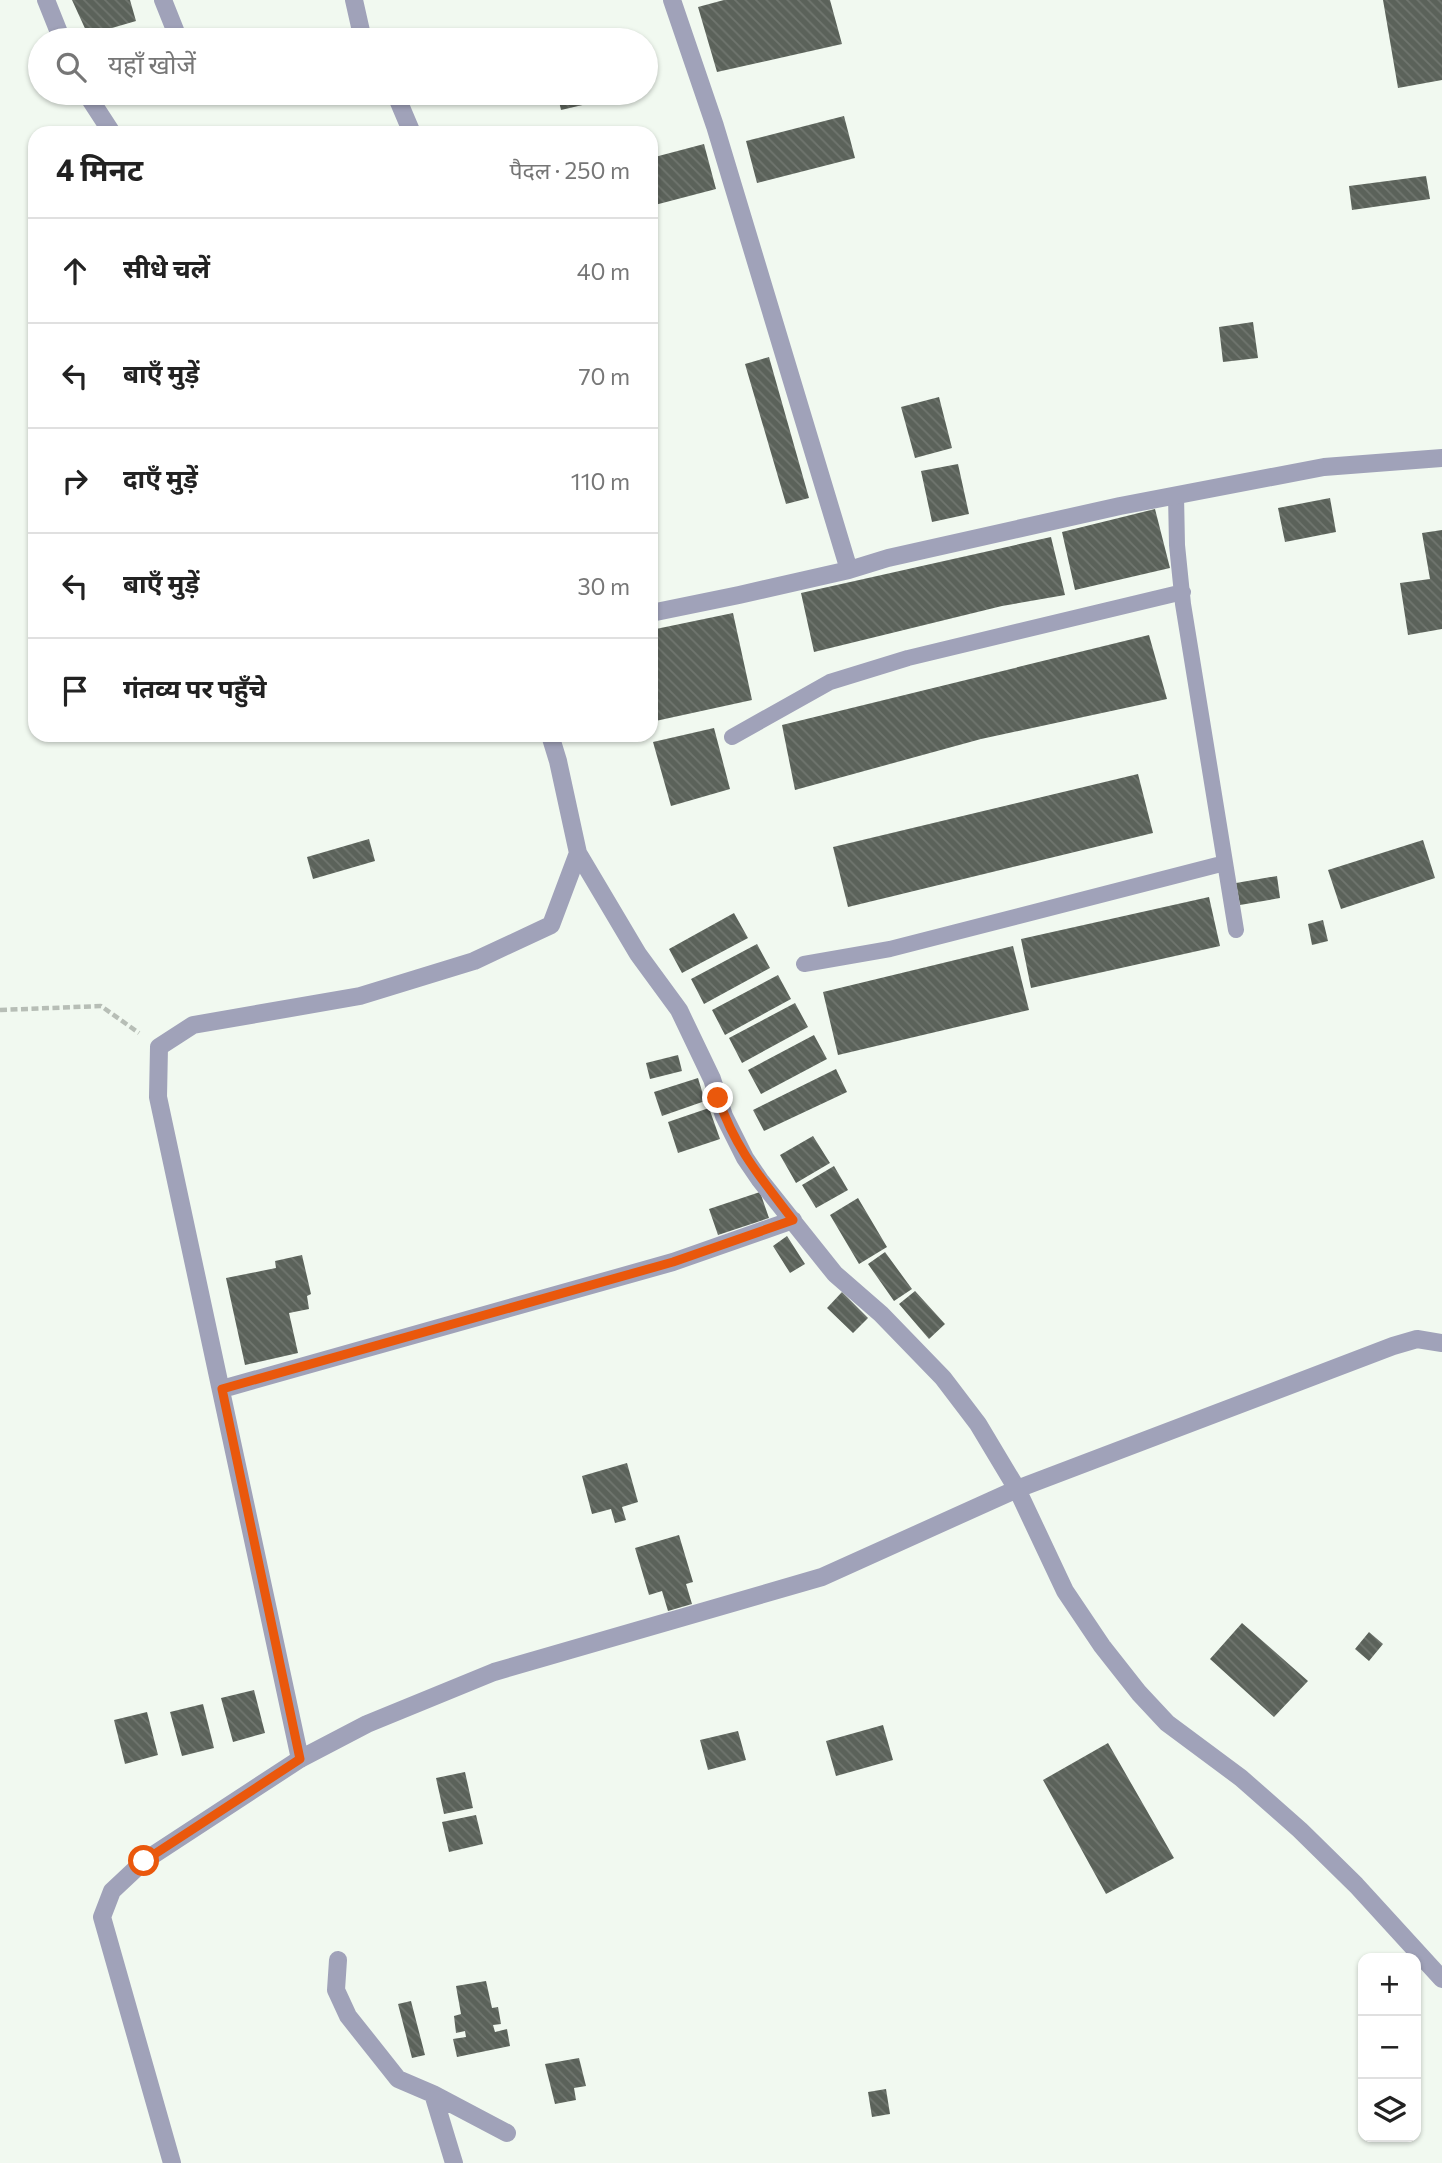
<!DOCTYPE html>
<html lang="hi">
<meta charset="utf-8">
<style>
body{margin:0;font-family:Commissioner,"Noto Sans Devanagari",sans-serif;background:#f2f2f2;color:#222}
.controls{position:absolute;right:21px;bottom:21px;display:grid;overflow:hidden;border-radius:14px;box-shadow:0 2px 5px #0004}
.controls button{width:63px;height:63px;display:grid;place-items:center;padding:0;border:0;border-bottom:2px solid #e0e0e0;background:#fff;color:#222;font:35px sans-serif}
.stop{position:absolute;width:21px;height:21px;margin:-16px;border:5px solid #ea580c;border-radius:50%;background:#fff}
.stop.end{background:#ea580c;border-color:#fff;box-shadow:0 2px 7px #0008}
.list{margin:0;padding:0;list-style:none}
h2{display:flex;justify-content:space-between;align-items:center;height:91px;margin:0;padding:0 28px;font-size:30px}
h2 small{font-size:23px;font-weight:400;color:#767676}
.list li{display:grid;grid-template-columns:46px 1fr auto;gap:21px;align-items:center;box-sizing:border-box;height:105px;padding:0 28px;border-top:2px solid #e0e0e0}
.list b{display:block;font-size:26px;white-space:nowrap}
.list em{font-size:23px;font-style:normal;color:#767676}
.icon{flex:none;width:38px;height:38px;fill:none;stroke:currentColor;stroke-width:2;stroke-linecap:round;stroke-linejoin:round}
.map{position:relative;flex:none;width:1442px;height:2163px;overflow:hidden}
.search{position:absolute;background:#fff;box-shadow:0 2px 5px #0004;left:28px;top:28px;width:630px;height:77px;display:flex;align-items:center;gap:18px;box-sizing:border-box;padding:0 24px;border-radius:38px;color:#767676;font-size:26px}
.panel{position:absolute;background:#fff;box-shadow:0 2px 5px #0004;left:28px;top:126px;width:630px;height:616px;border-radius:21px}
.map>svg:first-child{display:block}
.building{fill:url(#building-back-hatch)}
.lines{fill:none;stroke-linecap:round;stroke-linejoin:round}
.path{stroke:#b7beb6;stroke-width:4.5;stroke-dasharray:7 3.5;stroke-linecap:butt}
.service{stroke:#a0a2b9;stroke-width:16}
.minor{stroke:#a0a2b9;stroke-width:18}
.route{stroke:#ea580c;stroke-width:9}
</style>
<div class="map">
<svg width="1442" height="2163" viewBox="0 0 1442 2163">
<defs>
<pattern id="building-back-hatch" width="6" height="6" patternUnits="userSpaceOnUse" patternTransform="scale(1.75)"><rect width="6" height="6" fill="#5b625a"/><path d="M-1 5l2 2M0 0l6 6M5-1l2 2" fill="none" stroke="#70766f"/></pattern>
</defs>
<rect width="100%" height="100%" fill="#f1f9f0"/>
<path class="building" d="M72 0H130L136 21 88 35Z
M724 0H830L842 44 717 72 698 7Z
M1383 0H1442V80L1398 88Z
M557 93H616L617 97 561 110Z
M844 116 855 158 757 183 746 141Z
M704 144 716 189 651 206V158Z
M1426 176 1430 199 1352 210 1349 186Z
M1253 322 1258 358 1223 362 1219 327Z
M769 357 809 498 786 504 745 364Z
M939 397 952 448 915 458 901 407Z
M958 464 969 514 932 522 921 471Z
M1330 498 1336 532 1285 542 1278 508Z
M1155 509 1170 568 1075 590 1062 532Z
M1442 530V629L1408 635 1400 583 1430 579 1422 533Z
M1051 537 1065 595 1002 606 814 652 801 593Z
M733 613 752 700 651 722V630Z
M1149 635 1167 699 981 739 795 790 782 725Z
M714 728 730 789 671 806 653 742Z
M1138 774 1153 833 848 907 833 847Z
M369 839 375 861 313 879 307 857Z
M1423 840 1435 878 1341 909 1328 870Z
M1277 876 1280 898 1240 905 1236 883Z
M1209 897 1220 946 1031 988 1021 939Z
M734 913 748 938 682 973 669 949Z
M1323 920 1328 941 1312 945 1308 924Z
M757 944 770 968 704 1004 691 979Z
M1013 946 1029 1010 838 1055 823 992Z
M778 975 791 999 725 1035 712 1010Z
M795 1003 808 1027 742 1063 729 1038Z
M814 1035 827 1059 761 1094 748 1070Z
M678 1055 682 1071 650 1079 646 1063Z
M836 1069 847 1092 764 1131 753 1110Z
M698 1078 705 1101 662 1116 654 1092Z
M709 1108 720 1139 678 1153 668 1122Z
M813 1136 830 1163 796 1183 780 1155Z
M834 1166 848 1190 816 1208 802 1185Z
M760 1192 769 1218 718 1235 709 1209Z
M858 1198 887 1247 859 1264 830 1215Z
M787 1236 805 1264 790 1273 773 1246Z
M885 1252 912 1289 894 1301 868 1264Z
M302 1255 311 1294 307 1296 309 1309 289 1313 298 1353 245 1365 226 1278 276 1268 275 1261Z
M915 1291 945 1324 929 1339 899 1304Z
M842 1292 868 1318 853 1333 827 1308Z
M627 1463 638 1502 622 1507 626 1520 615 1523 611 1509 592 1514 582 1476Z
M679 1535 693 1582 686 1584 692 1604 668 1611 662 1591 649 1595 635 1548Z
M1242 1623 1308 1681 1274 1717 1210 1659Z
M1369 1632 1383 1644 1369 1661 1355 1649Z
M254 1690 265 1733 233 1742 221 1698Z
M203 1704 214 1748 182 1756 170 1712Z
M147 1712 158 1755 125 1764 114 1720Z
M883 1725 893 1760 836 1776 826 1741Z
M738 1731 746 1760 708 1770 700 1740Z
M1108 1743 1174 1858 1106 1894 1043 1780Z
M465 1772 473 1808 444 1814 436 1778Z
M476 1815 483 1844 449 1852 442 1822Z
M486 1981 492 2008 498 2007 501 2024 493 2025 495 2032 507 2029 510 2046 457 2057 453 2039 466 2037 465 2031 456 2033 454 2016 461 2014 456 1986Z
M411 2001 425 2055 412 2058 398 2004Z
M579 2058 586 2086 574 2088 576 2100 555 2104 545 2064Z
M886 2089 890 2114 872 2117 868 2092Z"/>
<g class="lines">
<path class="path" d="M0 1010 101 1006 139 1033"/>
<path class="service" d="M1176 495 1177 545 1183 604 1236 930
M732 737 830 682 908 658 1183 592
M804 964 890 949 1225 863"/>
<path class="minor" d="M46 0 62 40
M163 0 179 40
M354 0 363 40
M672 0 715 126 849 570
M86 93 112 133
M237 93H247
M395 93 412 133
M651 613 739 595 849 570 888 558 1120 506 1324 467 1442 458
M550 735 558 761 578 853 638 954 679 1010 712 1079 724 1116 745 1158 760 1180 835 1274 881 1314 943 1378 978 1424 1017 1489 1065 1591 1102 1646 1139 1693 1167 1723 1241 1778 1300 1830 1356 1885 1442 1979
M222 1389 673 1262 793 1220
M300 1759 158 1097 159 1047 193 1025 360 996 474 961 551 925 578 853
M338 1960 336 1990 348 2016 398 2079 433 2094 454 2163
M433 2094 507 2133
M172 2163 102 1917 112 1891 144 1861 300 1759 367 1724 494 1672 822 1577 1017 1489 1393 1346 1417 1339 1442 1343"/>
</g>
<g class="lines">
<path class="route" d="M144 1861 300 1759 222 1389 673 1262 793 1220C761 1178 736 1150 718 1098"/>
</g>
</svg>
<div class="controls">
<button>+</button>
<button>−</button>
<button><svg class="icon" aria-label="layers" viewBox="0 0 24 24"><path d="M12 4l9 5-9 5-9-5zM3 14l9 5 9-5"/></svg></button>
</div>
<div class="stop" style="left:144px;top:1861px"></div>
<div class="stop end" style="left:718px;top:1098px"></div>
<div class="search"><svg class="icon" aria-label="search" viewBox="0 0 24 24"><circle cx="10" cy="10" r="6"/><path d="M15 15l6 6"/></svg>यहाँ खोजें</div>
<section class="panel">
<h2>4 मिनट<small>पैदल · 250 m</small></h2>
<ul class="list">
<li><svg class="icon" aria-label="ahead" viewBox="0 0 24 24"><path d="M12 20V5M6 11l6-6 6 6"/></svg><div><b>सीधे चलें</b></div><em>40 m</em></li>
<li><svg class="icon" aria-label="left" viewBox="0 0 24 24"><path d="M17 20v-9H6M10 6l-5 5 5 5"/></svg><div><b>बाएँ मुड़ें</b></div><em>70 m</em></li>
<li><svg class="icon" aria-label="right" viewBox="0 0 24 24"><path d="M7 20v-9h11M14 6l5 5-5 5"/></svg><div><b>दाएँ मुड़ें</b></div><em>110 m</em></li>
<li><svg class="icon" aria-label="left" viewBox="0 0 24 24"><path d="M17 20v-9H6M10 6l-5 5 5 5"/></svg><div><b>बाएँ मुड़ें</b></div><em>30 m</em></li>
<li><svg class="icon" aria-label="arrive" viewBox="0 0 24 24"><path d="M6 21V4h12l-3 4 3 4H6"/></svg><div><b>गंतव्य पर पहुँचे</b></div></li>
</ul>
</section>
</div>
